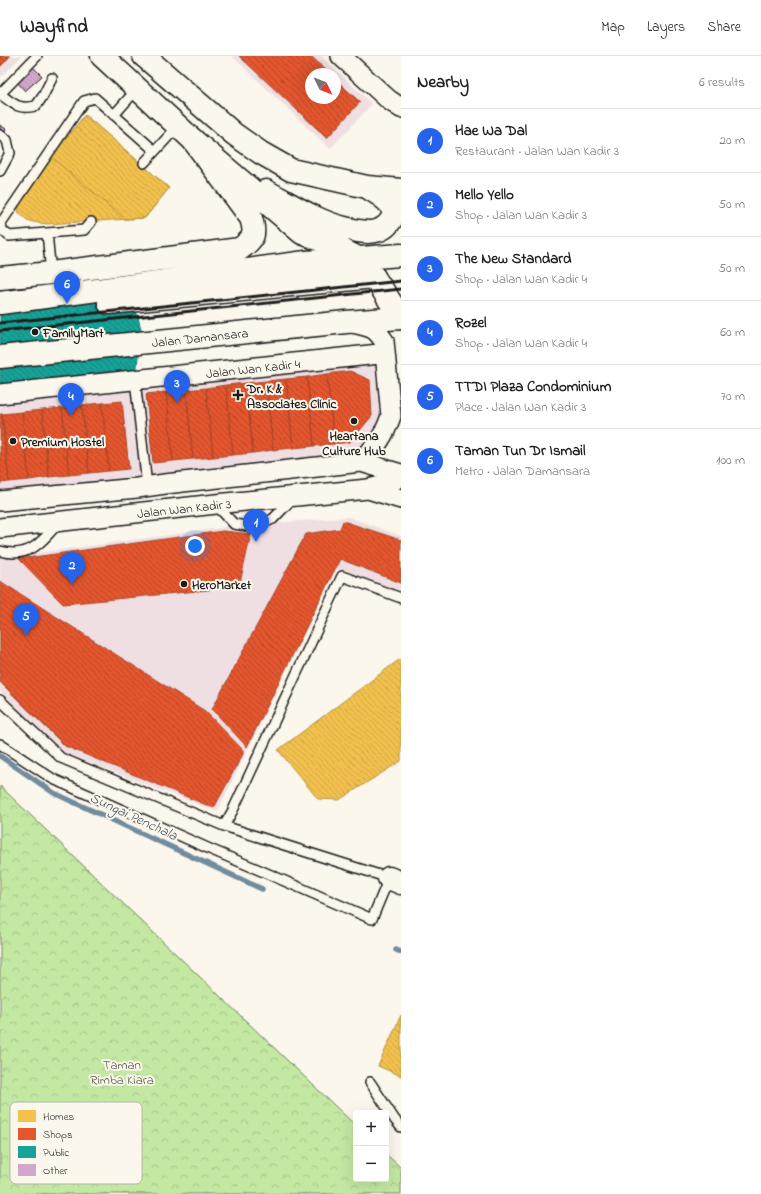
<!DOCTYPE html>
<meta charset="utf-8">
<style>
body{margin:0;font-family:"Indie Flower",sans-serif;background:#f6f6f6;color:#202124}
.controls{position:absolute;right:12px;bottom:12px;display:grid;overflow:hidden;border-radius:4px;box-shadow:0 4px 16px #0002}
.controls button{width:36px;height:36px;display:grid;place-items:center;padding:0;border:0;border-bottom:1px solid #e0e0e0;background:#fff;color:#202124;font:20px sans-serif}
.compass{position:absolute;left:305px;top:12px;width:36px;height:36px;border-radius:50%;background:#fff;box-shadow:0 4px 16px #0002;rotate:133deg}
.you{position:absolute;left:195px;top:490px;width:14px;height:14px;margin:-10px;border:3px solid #fff;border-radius:50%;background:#1a73e8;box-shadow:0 0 0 6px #1a73e833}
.badge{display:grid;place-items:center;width:26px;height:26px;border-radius:50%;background:#2563eb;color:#fff;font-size:13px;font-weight:700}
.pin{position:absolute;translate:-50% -33px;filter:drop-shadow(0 1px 2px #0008)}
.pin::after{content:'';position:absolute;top:21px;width:14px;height:12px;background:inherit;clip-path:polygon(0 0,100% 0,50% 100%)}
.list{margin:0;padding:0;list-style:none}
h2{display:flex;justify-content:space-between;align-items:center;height:52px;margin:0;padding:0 16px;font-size:17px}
h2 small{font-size:13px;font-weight:400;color:#757577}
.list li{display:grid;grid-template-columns:26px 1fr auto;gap:12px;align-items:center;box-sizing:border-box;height:64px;padding:0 16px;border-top:1px solid #e0e0e0}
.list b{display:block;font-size:15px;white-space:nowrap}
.list p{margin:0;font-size:13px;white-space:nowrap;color:#757577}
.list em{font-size:13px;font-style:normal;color:#757577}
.map{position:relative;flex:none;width:401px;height:1138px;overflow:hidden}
header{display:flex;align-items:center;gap:24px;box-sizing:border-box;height:56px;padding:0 20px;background:#fff;border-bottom:1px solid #e0e0e0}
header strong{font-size:19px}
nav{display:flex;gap:22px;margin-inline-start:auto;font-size:14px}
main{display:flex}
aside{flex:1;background:#fff}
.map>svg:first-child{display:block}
.built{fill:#efdfe2;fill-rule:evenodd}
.forest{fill:url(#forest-crowns);stroke:#70825f}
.homes{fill:url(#homes-back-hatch);stroke:#b2903f}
.shops{fill:url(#shops-back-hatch);stroke:#a84529}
.public{fill:url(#public-back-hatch);stroke:#187a73}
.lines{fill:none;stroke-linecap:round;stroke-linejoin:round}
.stream{stroke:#718c9f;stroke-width:5.5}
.building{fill:url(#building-back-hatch);stroke:#1c1c1c}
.lane-casing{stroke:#1c1c1c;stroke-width:12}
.street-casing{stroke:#1c1c1c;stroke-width:22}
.secondary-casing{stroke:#1c1c1c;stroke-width:25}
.primary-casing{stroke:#1c1c1c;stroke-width:25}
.lane{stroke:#fbf7ec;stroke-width:9}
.street{stroke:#fbf7ec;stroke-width:19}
.secondary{stroke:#fbf7ec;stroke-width:22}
.primary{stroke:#fbf7ec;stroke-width:22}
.rail{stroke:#1c1c1c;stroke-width:3}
.poi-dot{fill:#1c1c1c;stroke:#fbf7ec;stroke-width:1.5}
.labels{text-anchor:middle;stroke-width:4;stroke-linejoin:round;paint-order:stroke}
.poi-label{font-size:13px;font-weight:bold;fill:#1c1c1c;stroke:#fbf7ec;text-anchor:start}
.street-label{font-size:13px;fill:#1c1c1c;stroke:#fbf7ec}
.park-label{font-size:13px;fill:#4e5944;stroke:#fbf7ec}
.water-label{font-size:14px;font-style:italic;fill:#47545d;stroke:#fbf7ec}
.key{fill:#fbf7ec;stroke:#b8b5ae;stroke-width:1}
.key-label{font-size:11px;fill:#1c1c1c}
</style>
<header>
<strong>Wayfind</strong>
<nav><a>Map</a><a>Layers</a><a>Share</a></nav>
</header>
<main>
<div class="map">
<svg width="401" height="1138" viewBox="0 0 401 1138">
<defs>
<pattern id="forest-crowns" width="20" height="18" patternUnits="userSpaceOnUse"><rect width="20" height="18" fill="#c3e8a2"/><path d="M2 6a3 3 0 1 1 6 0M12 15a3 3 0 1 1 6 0" fill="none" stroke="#a7c68b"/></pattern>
<pattern id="homes-back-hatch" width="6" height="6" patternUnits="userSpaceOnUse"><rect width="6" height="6" fill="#f2c14e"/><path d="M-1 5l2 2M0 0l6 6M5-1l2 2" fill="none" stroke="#cfa544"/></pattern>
<pattern id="shops-back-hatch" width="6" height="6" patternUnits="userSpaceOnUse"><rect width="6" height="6" fill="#e4572e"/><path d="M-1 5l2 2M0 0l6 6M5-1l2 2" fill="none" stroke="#b84726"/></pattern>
<pattern id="public-back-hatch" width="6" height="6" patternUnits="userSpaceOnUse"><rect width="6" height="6" fill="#17a398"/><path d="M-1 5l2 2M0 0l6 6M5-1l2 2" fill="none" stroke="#14847b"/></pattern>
<pattern id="building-back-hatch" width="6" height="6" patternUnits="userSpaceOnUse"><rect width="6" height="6" fill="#d2a7cb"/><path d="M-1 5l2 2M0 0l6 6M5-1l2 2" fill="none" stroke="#b48fae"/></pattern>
</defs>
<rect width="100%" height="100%" fill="#fbf7ec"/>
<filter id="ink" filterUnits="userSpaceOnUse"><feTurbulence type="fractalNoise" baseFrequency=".025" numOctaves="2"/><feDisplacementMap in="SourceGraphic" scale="8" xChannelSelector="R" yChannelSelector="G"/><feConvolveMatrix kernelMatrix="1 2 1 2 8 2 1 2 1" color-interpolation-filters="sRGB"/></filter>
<g filter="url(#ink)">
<path class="built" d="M0 0H22L0 22Z
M232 0H321L372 48 330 93ZM311 18H335V42H311Z
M379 306 384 360 374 383 357 400 0 438V345Z
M349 461 401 480V535L336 513 217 756 62 696 0 635V502L227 471Z"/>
<path class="forest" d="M0 730 356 1070V1123H386V1098L401 1112V1138H0Z"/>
<path class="homes" d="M85 59 169 132 145 162 125 163 51 101Z
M85 59 169 132 145 162 47 168 33 166 27 164 19 157 18 153 19 147 51 101Z
M0 534 124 644 111 664H109L106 662 92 676 95 679 94 683 77 695 65 690 0 626Z
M401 603V705L339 744 318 743 278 694 396 606Z
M401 959V1020L378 1010Z"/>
<path class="shops" d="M0 0H10L0 11Z
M0 0H10L0 11Z
M239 0H311L330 18H311V42H335V23L360 46 327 82Z
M350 315 370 324 372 360 350 386 334 388 327 318Z
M327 318 334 388 314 390 307 321Z
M307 321 314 390 293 392 286 323Z
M286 323 293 392 273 394 266 325Z
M266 325 273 394 253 397 246 327Z
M246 327 253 397 233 399 226 329Z
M226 329 233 399 213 401 206 332Z
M206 332 213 401 193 403 186 334Z
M186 334 193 403 173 405 166 336Z
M166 336 173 405 153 407 146 338Z
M122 345 129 413 109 415 102 347Z
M102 347 109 415 89 417 82 349Z
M82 349 89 417 69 419 62 352Z
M62 352 69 419 49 421 42 354Z
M42 354 49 421 29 424 22 356Z
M22 356 29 424 9 426 2 358Z
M0 358H2L9 426 0 427Z
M343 465 401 484V527L340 503 247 691 212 653 306 478 340 473Z
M223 475 251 478 239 531 63 548 19 503Z
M0 525 205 655 243 694V698L215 750 211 751 65 690 0 626Z"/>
<path class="public" d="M125 213 141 273 136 320 0 332V224Z"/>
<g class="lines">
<path class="stream" d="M0 700 54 737 262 833
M396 894 401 896"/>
</g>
<path class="building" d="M32 10 42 20 25 35 16 25Z
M0 69 6 73 0 84Z"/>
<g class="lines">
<defs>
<path id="lane" d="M0 38C14 48 18 54 36 50L43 40 52 22
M0 38 37 0
M114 59 137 33
M0 79 7 84 10 97 0 115
M144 107 178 70
M91 166 84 174 9 180 2 174 1 167 84 45 95 42 155 95
M47 177 51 217
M135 324 147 430
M216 449 234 468 253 471 273 463 292 443
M0 495C29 503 42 486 59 466
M0 644 61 702 224 770 389 822 372 863 257 813 212 794 53 723 0 688
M224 770 233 754 342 520 401 542
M370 1026 395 1064 401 1071"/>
<path id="street" d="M341 0 389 44 401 52
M353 267C369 271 374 270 384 285L391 360C384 381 376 390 361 406
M0 338 379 298 385 301
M368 433 401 443
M0 445 137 432 165 428 361 406 401 418
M0 472 216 448 368 433C380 430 392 428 401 419"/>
<path id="secondary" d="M102 0 193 84 302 177 331 188 358 202 374 221 401 262
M144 0 234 78 261 97 291 114 367 131 401 134
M266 135C291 148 316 165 344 172 360 176 381 181 391 164 395 159 393 152 389 147 383 140 374 136 367 131
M389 822 401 827"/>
<path id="primary" d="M0 222 51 217 240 193C254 182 256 179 251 162L193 84
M0 247 306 206 401 199
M109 247 374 221
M0 301 346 266 401 262"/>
</defs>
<use href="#lane" class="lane-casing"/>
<use href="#street" class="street-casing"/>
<use href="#secondary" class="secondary-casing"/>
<use href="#primary" class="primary-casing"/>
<use href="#lane" class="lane"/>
<use href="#street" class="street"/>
<use href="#secondary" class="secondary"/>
<use href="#primary" class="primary"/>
<path class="rail" d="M0 267 401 225
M0 275 401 233"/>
</g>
</g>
<g class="poi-dot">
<circle cx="35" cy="276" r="4"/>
<path d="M236 333h4v4h4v4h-4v4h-4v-4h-4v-4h4z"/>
<circle cx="354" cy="365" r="4"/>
<circle cx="13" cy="385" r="4"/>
<circle cx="184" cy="528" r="4"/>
</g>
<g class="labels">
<g class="poi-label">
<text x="43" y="281">FamilyMart</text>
<text x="247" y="337">Dr. K &amp;<tspan x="247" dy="15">Associates Clinic</tspan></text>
<text x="354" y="384" text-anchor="middle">Heartana<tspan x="354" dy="15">Culture Hub</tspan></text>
<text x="21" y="390">Premium Hostel</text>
<text x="192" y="533">HeroMarket</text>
</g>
<g class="street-label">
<text transform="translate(200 281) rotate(-6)" y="5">Jalan Damansara</text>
<text transform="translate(253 312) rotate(-6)" y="5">Jalan Wan Kadir 4</text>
<text transform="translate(184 452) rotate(-6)" y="5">Jalan Wan Kadir 3</text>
</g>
<g class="park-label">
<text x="122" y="1013">Taman<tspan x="122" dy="15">Rimba Kiara</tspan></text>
</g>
<g class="water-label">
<text transform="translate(134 760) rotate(25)" y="5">Sungai Penchala</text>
</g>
</g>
<rect x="10" y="1046" width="132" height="82" rx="6" class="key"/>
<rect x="18" y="1054" width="18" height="12" fill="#f2c14e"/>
<rect x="18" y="1072" width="18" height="12" fill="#e4572e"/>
<rect x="18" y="1090" width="18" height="12" fill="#17a398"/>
<rect x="18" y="1108" width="18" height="12" fill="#d2a7cb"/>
<g class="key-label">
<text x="43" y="1064">Homes</text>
<text x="43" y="1082">Shops</text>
<text x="43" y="1100">Public</text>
<text x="43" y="1118">Other</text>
</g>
</svg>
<div class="controls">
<button>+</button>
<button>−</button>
</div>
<svg class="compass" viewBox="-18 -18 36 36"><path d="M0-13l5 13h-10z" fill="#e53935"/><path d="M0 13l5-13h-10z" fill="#757577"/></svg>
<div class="you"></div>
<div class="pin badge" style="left:256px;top:486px">1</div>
<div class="pin badge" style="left:72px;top:529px">2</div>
<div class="pin badge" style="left:177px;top:347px">3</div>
<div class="pin badge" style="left:71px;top:360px">4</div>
<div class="pin badge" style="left:26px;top:580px">5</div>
<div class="pin badge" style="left:67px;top:248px">6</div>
</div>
<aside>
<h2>Nearby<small>6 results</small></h2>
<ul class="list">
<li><span class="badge">1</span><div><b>Hae Wa Dal</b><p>Restaurant · Jalan Wan Kadir 3</p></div><em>20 m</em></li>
<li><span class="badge">2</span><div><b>Mello Yello</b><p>Shop · Jalan Wan Kadir 3</p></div><em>50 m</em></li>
<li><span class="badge">3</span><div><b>The New Standard</b><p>Shop · Jalan Wan Kadir 4</p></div><em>50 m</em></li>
<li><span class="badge">4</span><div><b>Rozel</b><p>Shop · Jalan Wan Kadir 4</p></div><em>60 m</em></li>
<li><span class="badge">5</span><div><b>TTDI Plaza Condominium</b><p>Place · Jalan Wan Kadir 3</p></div><em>70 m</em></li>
<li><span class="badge">6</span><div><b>Taman Tun Dr Ismail</b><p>Metro · Jalan Damansara</p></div><em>100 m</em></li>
</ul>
</aside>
</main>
